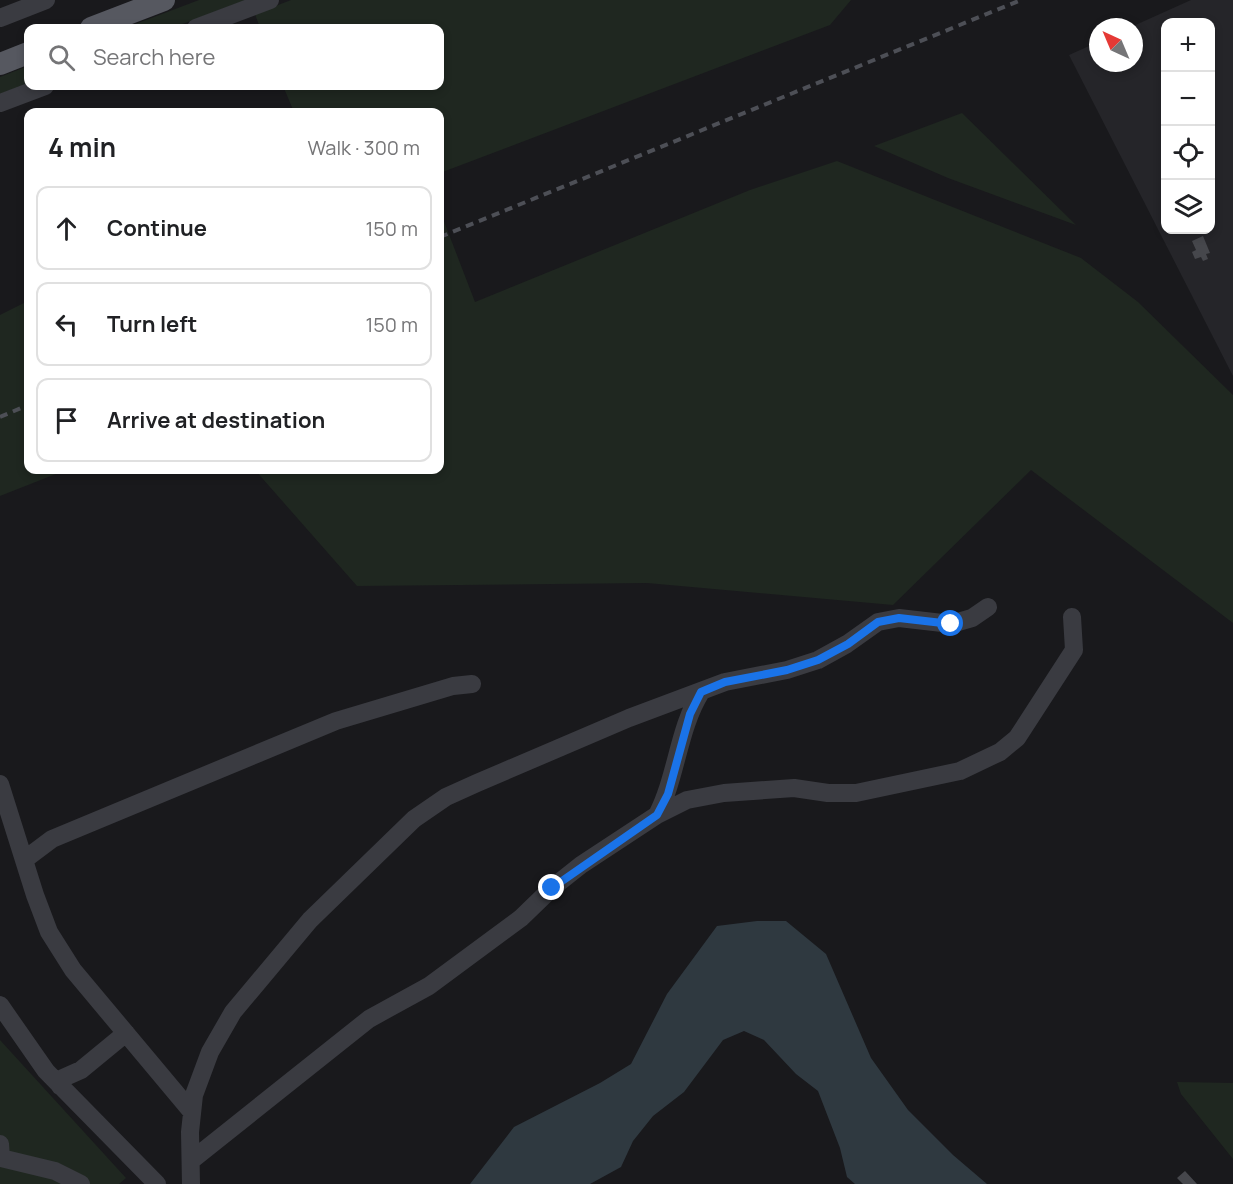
<!DOCTYPE html>
<meta charset="utf-8">
<style>
body{margin:0;font-family:Manrope,sans-serif;background:#f2f2f2;color:#202124}
.controls{position:absolute;right:18px;top:18px;display:grid;overflow:hidden;border-radius:12px;box-shadow:0 3px 9px #0003}
.controls button{width:54px;height:54px;display:grid;place-items:center;padding:0;border:0;border-bottom:2px solid #e0e0e0;background:#fff;color:#202124;font:30px sans-serif}
.compass{position:absolute;left:1089px;top:18px;width:54px;height:54px;border-radius:50%;background:#fff;box-shadow:0 3px 9px #0003;rotate:316deg}
.stop{position:absolute;width:18px;height:18px;margin:-14px;border:4px solid #1a73e8;border-radius:50%;background:#fff}
.stop.end{background:#1a73e8;border-color:#fff;box-shadow:0 2px 6px #0008}
.list{margin:0;padding:0;list-style:none}
h2{display:flex;justify-content:space-between;align-items:center;height:78px;margin:0;padding:0 24px;font-size:26px}
h2 small{font-size:20px;font-weight:400;color:#757577}
.list li{display:grid;grid-template-columns:39px 1fr auto;gap:18px;align-items:center;box-sizing:border-box;height:84px;margin:0 12px 12px;padding:0 12px;border:2px solid #e0e0e0;border-radius:12px}
.list b{display:block;font-size:22px;white-space:nowrap}
.list em{font-size:20px;font-style:normal;color:#757577}
.icon{flex:none;width:33px;height:33px;fill:none;stroke:currentColor;stroke-width:2;stroke-linecap:round;stroke-linejoin:round}
.map{position:relative;flex:none;width:1233px;height:1184px;overflow:hidden}
.search{position:absolute;background:#fff;box-shadow:0 3px 9px #0003;left:24px;top:24px;width:420px;height:66px;display:flex;align-items:center;gap:15px;box-sizing:border-box;padding:0 21px;border-radius:12px;color:#757577;font-size:22px}
.panel{position:absolute;background:#fff;box-shadow:0 3px 9px #0003;left:24px;top:108px;width:420px;height:366px;border-radius:12px}
.map>svg:first-child{display:block}
.built{fill:#252529;fill-rule:evenodd}
.green{fill:#1f2720}
.water{fill:#2f3940}
.building{fill:#46474c}
.lines{fill:none;stroke-linecap:round;stroke-linejoin:round}
.minor{stroke:#3a3b41;stroke-width:18}
.major{stroke:#565860;stroke-width:22}
.rail{stroke:#4d4f56;stroke-width:4;stroke-dasharray:8 6;stroke-linecap:butt}
.route{stroke:#1a73e8;stroke-width:8}
</style>
<div class="map">
<svg width="1233" height="1184" viewBox="0 0 1233 1184">
<rect width="100%" height="100%" fill="#19191c"/>
<path class="built" d="M1191 0H1233V376L1069 55 1098 42V63H1134V27H1131ZM1166 22H1210V230H1166Z"/>
<path class="green" d="M199 0H246L172 28H125Z
M291 0H851L830 25 440 173V112H294L283 86H440V28H260L255 14Z
M28 66V83L0 94V77Z
M962 113 1076 225 948 178 874 146Z
M837 161 1081 258 1138 302 1233 395V623L1031 470 893 605 647 583 357 586 255 470H440V211L475 302 750 190Z
M28 301V470H66L0 496V315Z
M0 1040 126 1178 119 1184H0Z
M1177 1082 1233 1083V1159L1181 1094Z"/>
<path class="water" d="M757 921H786L826 954 871 1058 908 1110 953 1155 987 1184H855L847 1177 840 1148 818 1091 796 1074 764 1040 744 1031 723 1040 684 1092 653 1116 633 1141 621 1167 590 1184H470L514 1127 600 1083 631 1064 667 994 717 926Z"/>
<path class="building" d="M1203 236 1210 253 1206 254 1208 259 1203 261 1201 257 1195 259 1192 252 1196 250 1192 241Z
M1185 1171 1197 1184H1183L1177 1178Z"/>
<g class="lines">
<path class="minor" d="M0 18 46 0
M196 28 270 0
M0 103 45 86
M0 784 35 895 49 932 73 970 191 1111
M657 815C677 776 678 729 701 692
M24 860 52 839 336 721 453 686 472 684
M0 1005 46 1071 157 1184
M60 1086 63 1078 81 1070 126 1033
M0 1144 1 1158 55 1171 81 1184
M192 1160 369 1019 429 986 521 918 552 888 581 865 657 815 687 800 724 793 794 788 828 793H856L960 771 1000 752 1017 738 1074 650 1072 617
M191 1184 190 1132 194 1095 210 1052 233 1012 310 920 414 819 446 797 477 783 629 718 725 682 787 670 818 660 847 644 878 622 899 618 951 624 972 618 988 607"/>
<path class="major" d="M91 28 164 0
M0 64 28 53"/>
<path class="rail" d="M440 237 1021 0
M0 417 28 405"/>
</g>
<g class="lines">
<path class="route" d="M552 888 657 815 668 794 690 714 701 692 725 682 787 670 818 660 848 644 878 622 899 618 951 624"/>
</g>
</svg>
<div class="controls">
<button>+</button>
<button>−</button>
<button><svg class="icon" aria-label="locate" viewBox="0 0 24 24"><circle cx="12" cy="12" r="6"/><path d="M12 2v4M12 18v4M2 12h4M18 12h4"/></svg></button>
<button><svg class="icon" aria-label="layers" viewBox="0 0 24 24"><path d="M12 4l9 5-9 5-9-5zM3 14l9 5 9-5"/></svg></button>
</div>
<svg class="compass" viewBox="-18 -18 36 36"><path d="M0-13l5 13h-10z" fill="#e53935"/><path d="M0 13l5-13h-10z" fill="#757577"/></svg>
<div class="stop" style="left:951px;top:624px"></div>
<div class="stop end" style="left:552px;top:888px"></div>
<div class="search"><svg class="icon" aria-label="search" viewBox="0 0 24 24"><circle cx="10" cy="10" r="6"/><path d="M15 15l6 6"/></svg>Search here</div>
<section class="panel">
<h2>4 min<small>Walk · 300 m</small></h2>
<ul class="list">
<li><svg class="icon" aria-label="ahead" viewBox="0 0 24 24"><path d="M12 20V5M6 11l6-6 6 6"/></svg><div><b>Continue</b></div><em>150 m</em></li>
<li><svg class="icon" aria-label="left" viewBox="0 0 24 24"><path d="M17 20v-9H6M10 6l-5 5 5 5"/></svg><div><b>Turn left</b></div><em>150 m</em></li>
<li><svg class="icon" aria-label="arrive" viewBox="0 0 24 24"><path d="M6 21V4h12l-3 4 3 4H6"/></svg><div><b>Arrive at destination</b></div></li>
</ul>
</section>
</div>
